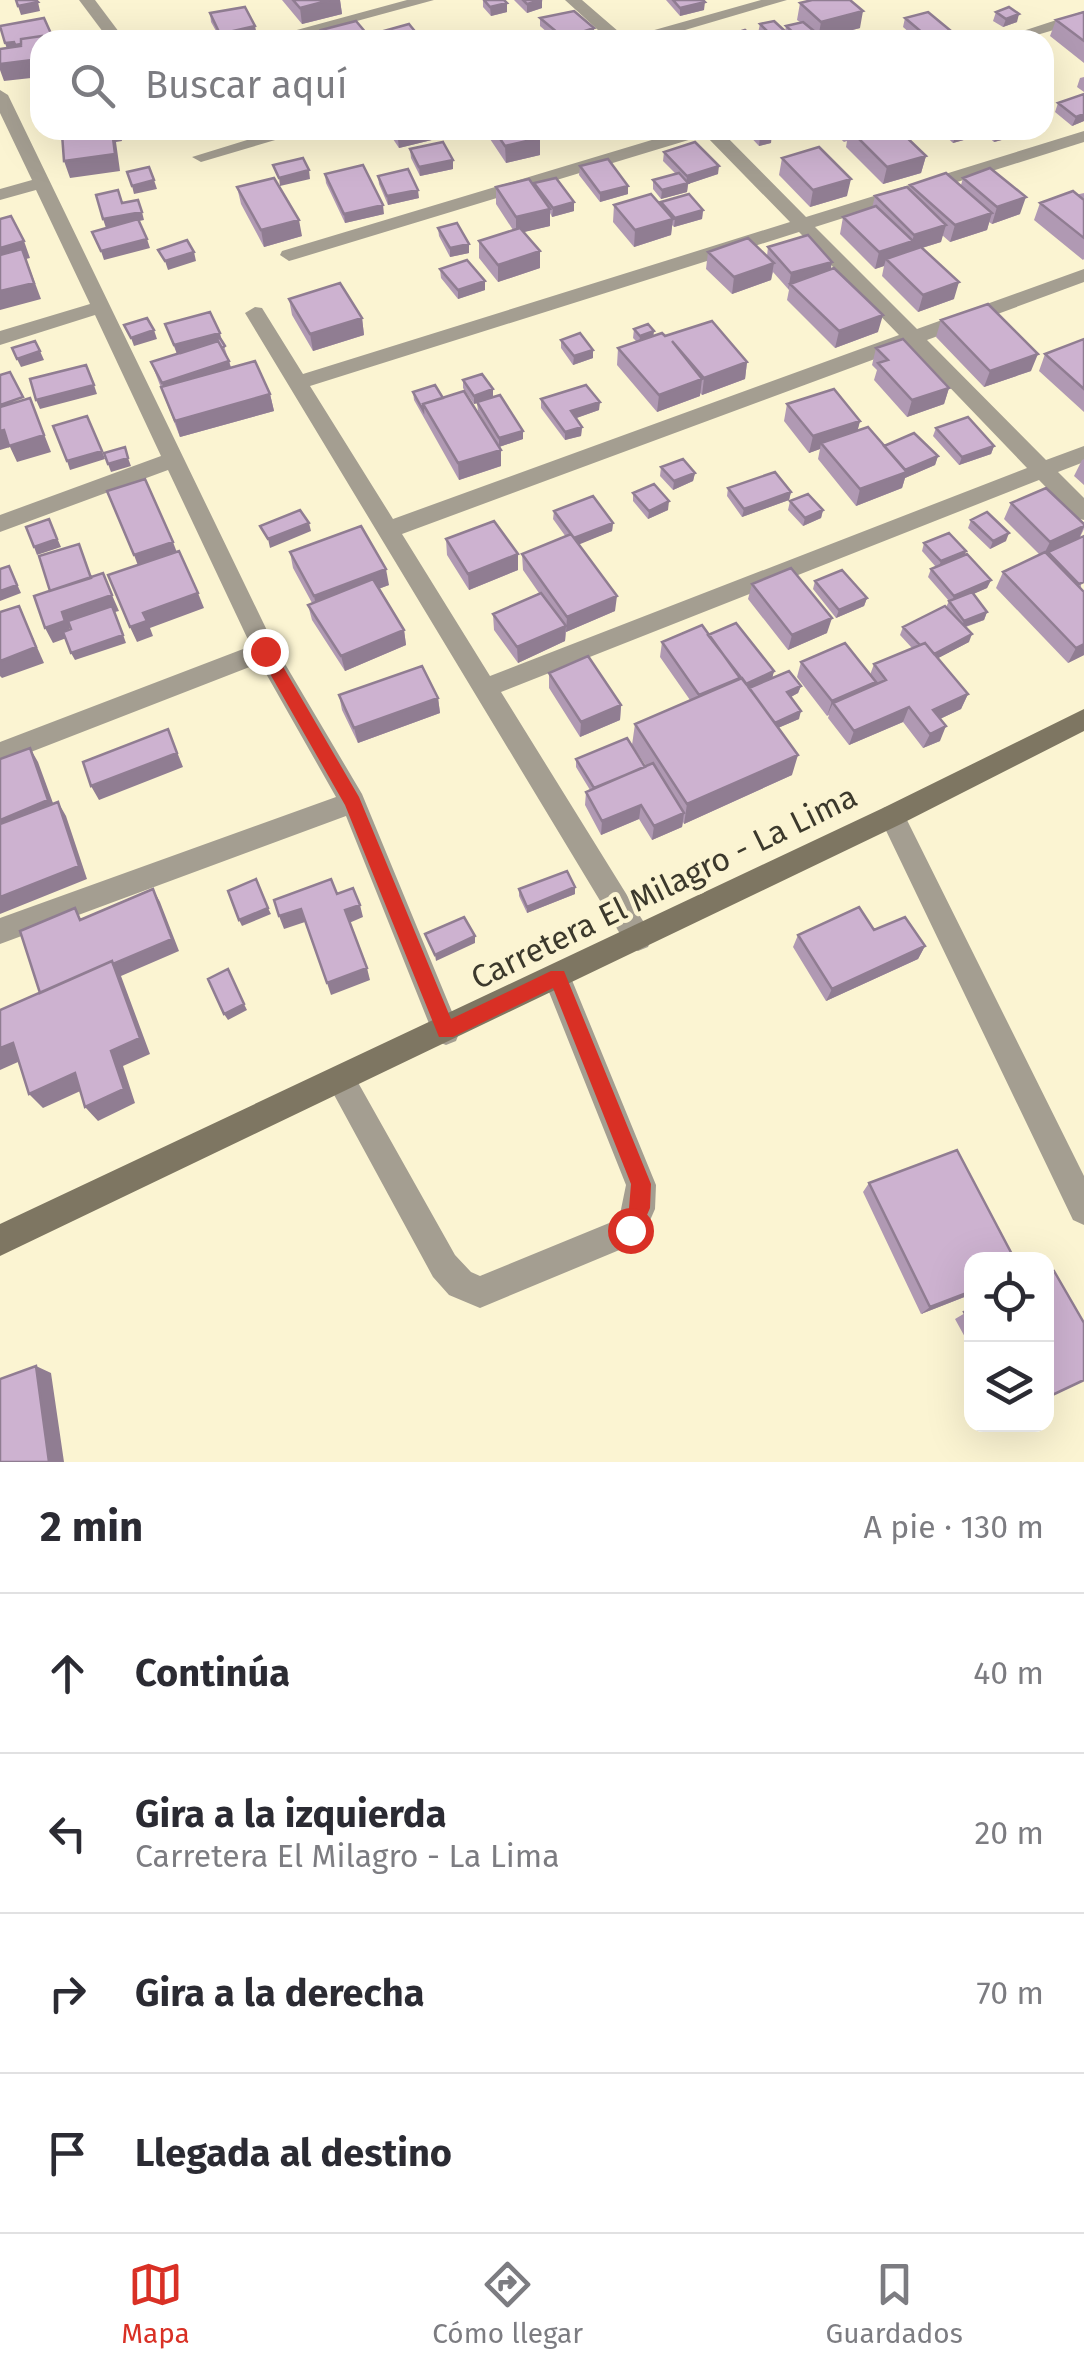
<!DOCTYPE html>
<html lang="es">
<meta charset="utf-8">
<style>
body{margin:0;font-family:"Fira Sans",sans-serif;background:#f7f7f7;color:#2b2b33}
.controls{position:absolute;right:30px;bottom:30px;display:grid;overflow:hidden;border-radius:20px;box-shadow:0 10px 40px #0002}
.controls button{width:90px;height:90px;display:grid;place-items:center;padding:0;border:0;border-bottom:2px solid #e1e1e2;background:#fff;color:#2b2b33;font:50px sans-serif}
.stop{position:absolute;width:30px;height:30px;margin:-22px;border:8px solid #d93025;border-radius:50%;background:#fff}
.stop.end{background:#d93025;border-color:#fff;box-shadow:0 2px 10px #0008}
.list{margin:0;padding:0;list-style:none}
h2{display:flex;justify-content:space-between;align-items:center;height:130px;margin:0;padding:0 40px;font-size:42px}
h2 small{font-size:32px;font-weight:400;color:#7c7c81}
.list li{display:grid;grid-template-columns:65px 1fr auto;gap:30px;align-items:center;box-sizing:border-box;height:160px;padding:0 40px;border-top:2px solid #e1e1e2}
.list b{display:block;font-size:38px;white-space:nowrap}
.list p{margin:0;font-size:32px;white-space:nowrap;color:#7c7c81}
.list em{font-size:32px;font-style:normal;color:#7c7c81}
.icon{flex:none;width:55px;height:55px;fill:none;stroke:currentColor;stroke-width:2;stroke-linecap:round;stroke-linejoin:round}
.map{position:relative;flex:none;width:1084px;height:1462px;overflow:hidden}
.search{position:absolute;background:#fff;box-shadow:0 10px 40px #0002;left:30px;right:30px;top:30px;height:110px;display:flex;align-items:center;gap:25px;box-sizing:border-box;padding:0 35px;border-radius:30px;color:#7c7c81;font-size:38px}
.sheet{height:770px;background:#fff}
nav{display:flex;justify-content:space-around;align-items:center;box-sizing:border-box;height:140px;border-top:2px solid #e1e1e2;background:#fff;font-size:28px;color:#7c7c81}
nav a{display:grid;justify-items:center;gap:5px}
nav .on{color:#d93025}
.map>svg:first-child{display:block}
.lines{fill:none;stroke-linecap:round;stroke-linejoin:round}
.service{fill:#a49e91;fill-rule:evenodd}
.minor{fill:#a49e91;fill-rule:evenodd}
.secondary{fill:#7e7662;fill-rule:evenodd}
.wall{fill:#b099b3}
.shaded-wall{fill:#907d92}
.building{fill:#cdb2d0;stroke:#907d92;stroke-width:2.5}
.route{fill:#d93025}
.labels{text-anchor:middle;stroke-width:9;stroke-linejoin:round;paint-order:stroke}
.street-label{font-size:32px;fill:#3c392c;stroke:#fbf4d2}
</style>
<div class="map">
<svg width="1084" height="1462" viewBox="0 0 1084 1462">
<rect width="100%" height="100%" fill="#fbf4d2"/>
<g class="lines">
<path class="service" d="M557 964 567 968 656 1185 655 1209 641 1241 480 1308 449 1295 433 1277 326 1080 331 1070 341 1066 351 1070 455 1255 471 1272 480 1276 619 1219 626 1185 543 977 547 968Z"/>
<path class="minor" d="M79 0H95L125 40H109Z
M407 0H434L287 40H260Z
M565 0H582L626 38 761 0H787L651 40H609Z
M1084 11V21L1020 40H995Z
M0 90 8 95 275 647 362 794 460 1031 456 1041 446 1045 436 1041 346 816 0 944V918L336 797 260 663 0 764V742L251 646 168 470 0 532V515L161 456 95 315 0 345V331L90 304 36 190 0 200V189L32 180 0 113Z
M280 130H309L201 162 192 157Z
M685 130H720L806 217 1084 131V142L815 227 917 329 1084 269V282L927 340 1046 460 1084 446V462L1058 472 1084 498V520L1076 518 1039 480 501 692 648 929 652 938 648 947 638 951 628 947 245 313 255 307 262 308 303 374 790 222 705 135 296 259 289 261 280 255 282 251ZM799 232 899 335 393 519 310 386ZM910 346 1027 468 490 676 402 534Z
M892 805 901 808 1084 1176V1225L1073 1220 879 816 883 808Z"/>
<path class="secondary" d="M1084 709V731L901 824 0 1256V1224L883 808Z"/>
</g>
<path class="wall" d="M282 0H340L342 14 302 24Z
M483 0H504L507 12 491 16 483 7Z
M514 0H542V8L527 13Z
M666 0H703L704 10 680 16Z
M800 3 860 28 818 39 814 34 812 40H790L786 36 785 40H766L758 33 760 24 785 32 786 26 800 22 797 20Z
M996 12 1017 22 1003 27 993 21Z
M1084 12V63L1050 36 1056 20Z
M210 13 257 35 232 40H221L211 22Z
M540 18 594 28V36L583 40H556L540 26Z
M905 18 956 40H918L903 27Z
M1084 77V92L1077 87 1080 78Z
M1084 94V121L1072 126 1055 112 1058 103Z
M387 130H443L444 137 399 148Z
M450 130H534L540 138V155L506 163 488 136 487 133 456 139Z
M744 130H768L771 143 759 146Z
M831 130H899L926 156 921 173 883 184 846 147 847 141 844 142Z
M939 130H979L978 136 953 143Z
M981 130H1026L1025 134 994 142Z
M410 149 453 160V169L420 176 411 158Z
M664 152 718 174 688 184 687 192 661 199 653 189V180L676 174 663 161Z
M782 158 847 196 810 207 779 175Z
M580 166 628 194 600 202 579 175Z
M325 174 384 214 345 223 326 183Z
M378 176 419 198 388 205 379 184Z
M963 178 1020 214 992 224 989 222 987 230 950 242 942 235 941 242 922 248 954 299 918 312 882 276 884 266 875 269 840 234 843 217 872 208 875 196 909 189 910 185H961Z
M534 183 574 211 552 217 550 213V226L523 232 540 251V268L498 282 479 258V241L513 230 496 204V187H535Z
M237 187 302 236 264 247 241 204Z
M1084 193V259L1083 260 1034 220 1040 203Z
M661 202 703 210 702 219 674 227 672 225 671 235 634 247 613 222 614 205H661Z
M438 228 469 253 450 257 439 236Z
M768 247 831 269 878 332 835 348 787 300 789 290 773 272 771 280 732 294 706 269 708 252 767 256Z
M440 269 485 290 458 299 441 278Z
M289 299 362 318 364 335 313 351 292 315Z
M941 320 1031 371 984 387 936 337Z
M165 324 222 340 231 367 270 394 274 411 180 437 151 362 177 354Z
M634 329 653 336H665L747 362 745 379 702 395 700 393V396L657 412 617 365 618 348 637 342 633 338Z
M1084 339V412L1039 371 1045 354Z
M561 340 593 350V358L573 365 561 348Z
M876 348 949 388 944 404 907 417 874 380 877 370 872 365Z
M463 380 493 389V397L523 439 499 447 478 411 477 403 474 404 463 388Z
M413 392 443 398 501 466 459 480 414 400Z
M541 399 599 410 576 418 582 427 581 436 565 440 541 408Z
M787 404 860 421 857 431 884 446 938 456 935 465 905 478 902 488 856 506 818 459 820 449 809 453 784 421Z
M936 428 994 446 991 454 959 465 933 436Z
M1084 459V485L1074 476 1082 460Z
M661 467 695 473 693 481 673 490 660 476Z
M728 488 791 492 789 500 742 517 727 496Z
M633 493 668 510 648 519 633 501Z
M790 501 823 510 821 518 803 526 788 510Z
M1011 503 1084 524V529L1079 539 1084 655 1068 663 996 588 1003 572 1040 555 1004 519Z
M554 511 613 523 612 531 578 544 615 611 566 632V631L565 641 518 663 494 630 493 614 539 593 523 570 522 554 566 537 553 519Z
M971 520 1006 541 990 549 968 528Z
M446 539 518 554V570L469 590 447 555Z
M924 543 964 556 991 580 987 588 973 594 987 612 984 620 966 627 969 642 938 658 968 694 961 709 940 719V741L923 748 903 722 849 745 828 718 829 715 827 716 797 677 801 662 870 675 874 664 912 648 900 635 903 627 946 607 949 601 928 577 931 569 936 567 922 551Z
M290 552 389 585 378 589 404 630 406 645 345 671 312 620 308 605 312 603 293 568Z
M815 581 867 598 864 606 836 618 813 589Z
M752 584 827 633 788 650 748 599Z
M709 635 774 671 772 678 801 686 798 693 791 697 799 719 778 728 792 775 684 824 683 822 682 827 652 840 639 819 601 835 585 805 586 792 590 790 576 767V759L646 766 632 745 635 724 690 700 660 657 662 642Z
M549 673 621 705 620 720 580 737 549 688Z
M339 695 438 698 440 713 358 743 342 710Z
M575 887V894L527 913 519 896V889Z
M874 930 925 946 918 959 826 1001 793 947 798 935Z
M869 1183 972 1294 921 1314 863 1192Z
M972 1309V1350L955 1319Z"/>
<path class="shaded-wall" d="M330 0H340L342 14 302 24 300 8Z
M542 0V8L527 13V4Z
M38 2 40 11 21 15 18 6Z
M705 2 704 10 680 16V8Z
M507 3V12L491 16 490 7Z
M863 11 860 28 818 39 821 22Z
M1019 14 1017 22 1003 27 1006 19Z
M255 26 257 35 232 40H222L220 34Z
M594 28V36L583 40H564V38Z
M814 31 812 40H797V36Z
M787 33 785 40H772L773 37Z
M40 40 8 52 5 43Z
M40 59V77L4 81 0 70V64Z
M1084 114V121L1072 126 1076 117Z
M120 130 122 141 116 142 120 171 70 178 64 161 88 146Z
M402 130H443L444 137 399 148 397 131Z
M455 130H487V133L456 139Z
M971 130H979L978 136 953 143 956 134Z
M998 130H1026L1025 134 994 142Z
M772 134 771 143 759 146 760 137Z
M540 138V155L506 163 505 146Z
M926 156 921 173 883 184 887 167Z
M453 160V169L420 176 419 167Z
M719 166 718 174 688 184 687 192 661 199 662 190 686 184 687 176Z
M309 170 310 179 280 186 279 178Z
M851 179 847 196 810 207 813 190Z
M154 180 157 189 134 194 132 186Z
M628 186V194L600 202V193Z
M418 190 419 198 388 205 387 196Z
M1026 197 1020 214 992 224 997 207Z
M574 202V211L552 217 553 208Z
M383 205 384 214 345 223 344 214Z
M550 209V226L516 234V217Z
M703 210 702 219 674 227 675 218Z
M142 212 144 220 106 228 103 219Z
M992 213 987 230 950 242 955 225Z
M673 219 671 235 634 247 635 230Z
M299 220 302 236 264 247 261 230Z
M946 225 941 242 886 259 884 266 875 269 879 252 912 241 914 235Z
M147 239 150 248 104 260 101 251Z
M24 241 30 258 26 259 41 299 0 310V248Z
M469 244V253L450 257V248Z
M540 251V268L498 282V265Z
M194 252 196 261 168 270 165 261Z
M832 262 829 279 790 284 788 290 791 273Z
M774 263 771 280 732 294 734 277Z
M485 281V290L458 299V290Z
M959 282 954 299 918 312 923 295Z
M883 315 878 332 835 348 839 331Z
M362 318 364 335 313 351 310 334Z
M154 330 157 339 134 346 131 338Z
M654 331 653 340 639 345 640 336Z
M220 333 222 342 177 354 174 345Z
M593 350V358L573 365 574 356Z
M40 351 44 360 21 367 17 359Z
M1038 354 1031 371 984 387 990 371Z
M229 361 233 378 167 400 162 383Z
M747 362 745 379 702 395 704 378Z
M702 379 700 396 657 412 659 395Z
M94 385 97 394 40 409 36 400Z
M949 388 944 404 907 417 912 400Z
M493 389V398L474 404V396Z
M270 394 274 411 180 437 175 421Z
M30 398 51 452 17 462 10 447 0 450V431Z
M600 402 599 410 571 420V411Z
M860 421 856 437 821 443 820 449 809 453 813 436Z
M582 427 581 436 565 440V432Z
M523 431V439L499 447V438Z
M994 446 991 454 959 465 962 457Z
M501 450V466L459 480 458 463Z
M102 451 105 459 70 470 67 461Z
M938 456 935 465 905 478 902 488 856 506 860 489Z
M128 458 131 466 111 472 108 464Z
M695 473 693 481 673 490 674 481Z
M791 492 789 500 742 517 744 509Z
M669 501 668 510 648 519 649 511Z
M823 510 821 518 803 526 805 518Z
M49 519 61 547 37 555 34 547Z
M309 523 311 531 270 548 268 539Z
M613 523 612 531 573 547V538Z
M1084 526 1078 541 1048 552 1046 556 1042 558 1050 542Z
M1009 533 1006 541 990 549 993 541Z
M173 542 179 558 140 571 134 555Z
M966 551 963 560 938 569 941 561Z
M518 554V570L469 590 468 574Z
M9 566 21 593 0 601V591Z
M386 569 389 585 317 612 314 596Z
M991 580 987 588 951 604 954 596Z
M198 593 204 608 150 628 153 636 137 642 130 627 143 613Z
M112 595 119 611 115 612 126 643 75 660 71 653 114 612 69 628 72 636 53 643 45 628 62 612Z
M617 596 615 611 566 632 567 617Z
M867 598 864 606 836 618 839 610Z
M19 606 44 663 2 678 0 676V661Z
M987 612 984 620 961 628 964 621Z
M832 618 827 633 788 650 792 635Z
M566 626 565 641 518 663 517 647Z
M404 630 406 645 345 671 341 656Z
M972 634 969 642 927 664 930 656Z
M1084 644V655L1068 663 1076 648Z
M774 671 772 679 744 691 746 684Z
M876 682 871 697 833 703 827 716 832 701Z
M801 686 798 693 785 700 787 692Z
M968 694 961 709 927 725 933 710Z
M438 698 440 713 358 743 354 728Z
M621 705 620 720 580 737 581 722Z
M909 707 903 722 849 745 854 731Z
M801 711 799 719 766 733 768 726Z
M946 726 940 741 923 748 930 734Z
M168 729 183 767 99 800 91 786Z
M30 748 38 762 57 814 0 837V820Z
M798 755 792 775 684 824 687 804Z
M58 802 66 816 87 879 0 914V897Z
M641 805 639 819 601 835 602 821Z
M684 813 682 827 652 840 654 826Z
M575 887V894L527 913V907Z
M153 889 160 902 179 951 121 976 150 1054 123 1066 135 1103 98 1121 85 1107 111 1051 50 1007Z
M360 905 363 917 349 923 345 910Z
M268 908 271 914 242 926 239 920Z
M301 909 305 922 284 929 279 916Z
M475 936V943L436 961 435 955Z
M925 946 918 959 826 1001 832 989Z
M367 968 370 980 331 995 327 983Z
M244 1004 247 1010 228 1020 224 1014Z
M13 1043 27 1058 0 1070V1048Z
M75 1073 87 1088 43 1108 29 1094Z
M972 1291V1294L921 1314 930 1307Z
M36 1366 51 1373 64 1462H49Z"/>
<path class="building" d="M16 0H36L38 2 18 6Z
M293 0H330L300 8Z
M484 0H504L507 3 490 7Z
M523 0H542L527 4Z
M673 0H703L705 2 680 8Z
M812 0H850L863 11 821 22 800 3Z
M245 7 255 26 220 34 210 13Z
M1009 7 1019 14 1006 19 996 12Z
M574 11 594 28 564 38 540 18Z
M928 12 957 36 943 40H931L905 18Z
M1084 12V41L1056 20Z
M44 18 53 38 42 40V36L21 39V44L15 45 14 42 5 43 0 26Z
M356 21 372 40H328L321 30Z
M774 21 787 33 773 37 760 24Z
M803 22 814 31 797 36 786 26Z
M409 24 422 40H378L373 34Z
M745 30 757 40H726L723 37Z
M292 33 295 37 308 33 314 40H278L275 37Z
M42 36V40H40V59L0 64V49L21 46V39Z
M1084 94V114L1076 117 1058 103Z
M90 130H112L115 154 64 161 62 134Z
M494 130H534L540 138 505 146Z
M753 130H768L772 134 760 137Z
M850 130H899L926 156 887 167Z
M951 130H971L956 134Z
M443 142 453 160 419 167 410 149Z
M695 142 719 166 687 176 664 152Z
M819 147 851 179 813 190 782 158Z
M303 158 309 170 279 178 273 165Z
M608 159 628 186 600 193 580 166Z
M363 165 383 205 344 214 325 174Z
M149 167 154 180 132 186 127 172Z
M990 168 1026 197 997 207 963 178Z
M408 169 418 190 387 196 378 176Z
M679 173 688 183 662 190 653 180Z
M946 173 992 213 955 225 910 185Z
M274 178 299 220 261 230 237 187Z
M556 178 574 202 553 208 534 183Z
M529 179 550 209 516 217 496 187Z
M907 187 946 225 914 235 875 196Z
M118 190 122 203 138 200 142 212 103 219 96 195Z
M1073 191 1084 200V238L1040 203Z
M651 194 673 219 635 230 614 205Z
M689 194 703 210 675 218 661 202Z
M876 206 913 241 879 252 843 217Z
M11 216 24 241 0 248V219Z
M138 219 147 239 101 251 92 232Z
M457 223 469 244 450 248 438 228Z
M520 228 540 251 498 265 479 241Z
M808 235 832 262 791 273 768 247Z
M748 238 774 263 734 277 708 252Z
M187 240 194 252 165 261 158 250Z
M921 247 959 282 923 295 886 259Z
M22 249 34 283 0 291V255Z
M467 260 485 281 458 290 440 269Z
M834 268 883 315 839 331 790 284Z
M340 283 362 318 310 334 289 299Z
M988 304 1038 354 990 371 941 320Z
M210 312 220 333 174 345 165 324Z
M147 318 154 330 131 338 124 325Z
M712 321 747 362 704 378 672 341 702 379 659 395 618 348 662 333 665 336Z
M648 324 654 331 640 336 634 329Z
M580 333 593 350 574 356 561 340Z
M220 338 225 346 222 348 218 341 181 353 180 351Z
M903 339 949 388 912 400 878 363 888 360 876 348Z
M1084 339V389L1045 354Z
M35 341 40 351 17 359 12 348Z
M218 341 229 361 162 383 151 362Z
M255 361 270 394 175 421 161 387Z
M86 365 94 385 36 400 30 379Z
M10 372 23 397 0 405V375Z
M482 374 493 389 474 396 463 380Z
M435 385 443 398 423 404V410L413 392Z
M586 385 600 402 571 411 582 427 565 432 541 399Z
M834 389 860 421 813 436 787 404Z
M464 391 501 450 458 463 423 404Z
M500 395 523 431 499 438 477 402Z
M30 398 44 435 9 446 4 430 0 431V407Z
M87 416 102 451 67 461 53 426Z
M968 417 994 446 962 457 936 428Z
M868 427 907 472 860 489 821 443Z
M914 433 938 456 905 470 884 446Z
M125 447 128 458 108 464 104 453Z
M683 459 695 473 674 481 661 467Z
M775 472 791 492 744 509 728 488Z
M145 479 173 542 134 555 107 491Z
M654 484 669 501 649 511 633 493Z
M1046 488 1084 524V526L1050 542 1011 503Z
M808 494 823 510 805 518 790 501Z
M593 496 613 523 574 538 554 511Z
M300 510 309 523 268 539 260 526Z
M987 512 1009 533 993 541 971 520Z
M49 519 57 539 34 547 26 527Z
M494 521 518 554 468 574 446 539Z
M361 526 386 569 314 596 290 552Z
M949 533 966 551 941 561 924 543Z
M571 534 617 596 567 617 522 554Z
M1084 536V582L1079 584 1048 552Z
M79 544 91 578 50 591 39 556Z
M179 551 198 593 143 613 147 621 130 627 108 575Z
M1045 552 1084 592V644L1076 648 1003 572Z
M967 554 991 580 954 596 931 569Z
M9 566 17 585 0 591V569Z
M791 568 832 618 792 635 752 584Z
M842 570 867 598 839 610 815 581Z
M103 573 112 595 62 612 65 621 45 628 34 596Z
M373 579 404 630 341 656 308 605Z
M972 592 987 612 964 621 949 601Z
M541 593 566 626 517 647 493 614Z
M19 606 36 647 0 661V612Z
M112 606 123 635 71 653 63 632 71 629 68 621Z
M945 606 972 634 934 654 925 643 920 645 903 627Z
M736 623 774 671 746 684 708 635Z
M702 625 740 678 699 695 662 642Z
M845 643 876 682 832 701 801 662Z
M925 643 968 694 933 710 946 726 930 734 909 707 854 731 833 703 886 680 874 664Z
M588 656 621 705 581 722 549 673Z
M422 666 438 698 354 728 339 695Z
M789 671 801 686 787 692 801 711 775 723 749 688Z
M742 678 798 755 687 804 635 724Z
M168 729 177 753 91 786 83 762Z
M627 738 645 767 594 788 576 759Z
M30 748 48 800 0 820V759Z
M653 763 684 813 654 826 641 805 602 821 586 792Z
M58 802 79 866 0 897V824Z
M567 871 575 887 527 907 519 889Z
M256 879 268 908 239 920 228 891Z
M331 879 337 894 353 888 360 905 345 910 367 968 327 983 301 909 279 916 274 900Z
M153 889 172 939 113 964 112 961 40 993 20 931 75 908 80 920Z
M859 907 874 930 905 917 925 946 832 989 798 935Z
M464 917 475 936 435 955 425 934Z
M112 961 140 1038 111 1051 124 1089 85 1107 75 1073 29 1094 13 1043 0 1048V1010Z
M228 969 244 1004 224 1014 208 979Z
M957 1150 1015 1260H972V1291L930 1307 869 1183Z
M1054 1271 1084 1323V1380L1046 1398V1274Z
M972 1309V1327L964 1312Z
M36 1366 49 1462H0V1379Z"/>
<path class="route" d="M265 645 271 646 359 797 451 1019 551 971H564L651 1184 650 1208 637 1238H623L620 1230 629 1208 631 1184 553 988 453 1037H439L345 805 257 651Z"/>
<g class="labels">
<g class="street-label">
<text transform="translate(664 887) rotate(-26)" y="11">Carretera El Milagro - La Lima</text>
</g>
</g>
</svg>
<div class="controls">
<button><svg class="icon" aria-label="locate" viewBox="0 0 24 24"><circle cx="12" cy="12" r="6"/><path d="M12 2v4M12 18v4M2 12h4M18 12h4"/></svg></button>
<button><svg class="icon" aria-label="layers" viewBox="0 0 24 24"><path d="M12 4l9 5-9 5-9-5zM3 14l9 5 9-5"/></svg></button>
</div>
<div class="stop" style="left:630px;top:1230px"></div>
<div class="stop end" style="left:265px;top:651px"></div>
<div class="search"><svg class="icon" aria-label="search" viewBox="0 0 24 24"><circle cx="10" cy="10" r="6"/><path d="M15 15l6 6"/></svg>Buscar aquí</div>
</div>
<section class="sheet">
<h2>2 min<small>A pie · 130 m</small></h2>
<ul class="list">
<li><svg class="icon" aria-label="ahead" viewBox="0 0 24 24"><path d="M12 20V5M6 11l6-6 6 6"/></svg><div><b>Continúa</b></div><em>40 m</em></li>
<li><svg class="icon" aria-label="left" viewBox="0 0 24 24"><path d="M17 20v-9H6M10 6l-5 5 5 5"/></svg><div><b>Gira a la izquierda</b><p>Carretera El Milagro - La Lima</p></div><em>20 m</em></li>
<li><svg class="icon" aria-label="right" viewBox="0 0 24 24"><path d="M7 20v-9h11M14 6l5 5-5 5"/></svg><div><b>Gira a la derecha</b></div><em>70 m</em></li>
<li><svg class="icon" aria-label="arrive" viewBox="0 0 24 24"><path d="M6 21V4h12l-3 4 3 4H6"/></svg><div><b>Llegada al destino</b></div></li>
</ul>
</section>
<nav>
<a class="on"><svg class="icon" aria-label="map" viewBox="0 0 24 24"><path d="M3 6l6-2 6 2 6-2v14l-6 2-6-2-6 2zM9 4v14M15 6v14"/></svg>Mapa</a>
<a><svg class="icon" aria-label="directions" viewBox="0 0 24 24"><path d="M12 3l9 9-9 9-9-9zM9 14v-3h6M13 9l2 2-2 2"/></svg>Cómo llegar</a>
<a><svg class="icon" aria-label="saved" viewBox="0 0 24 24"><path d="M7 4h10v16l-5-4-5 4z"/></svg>Guardados</a>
</nav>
